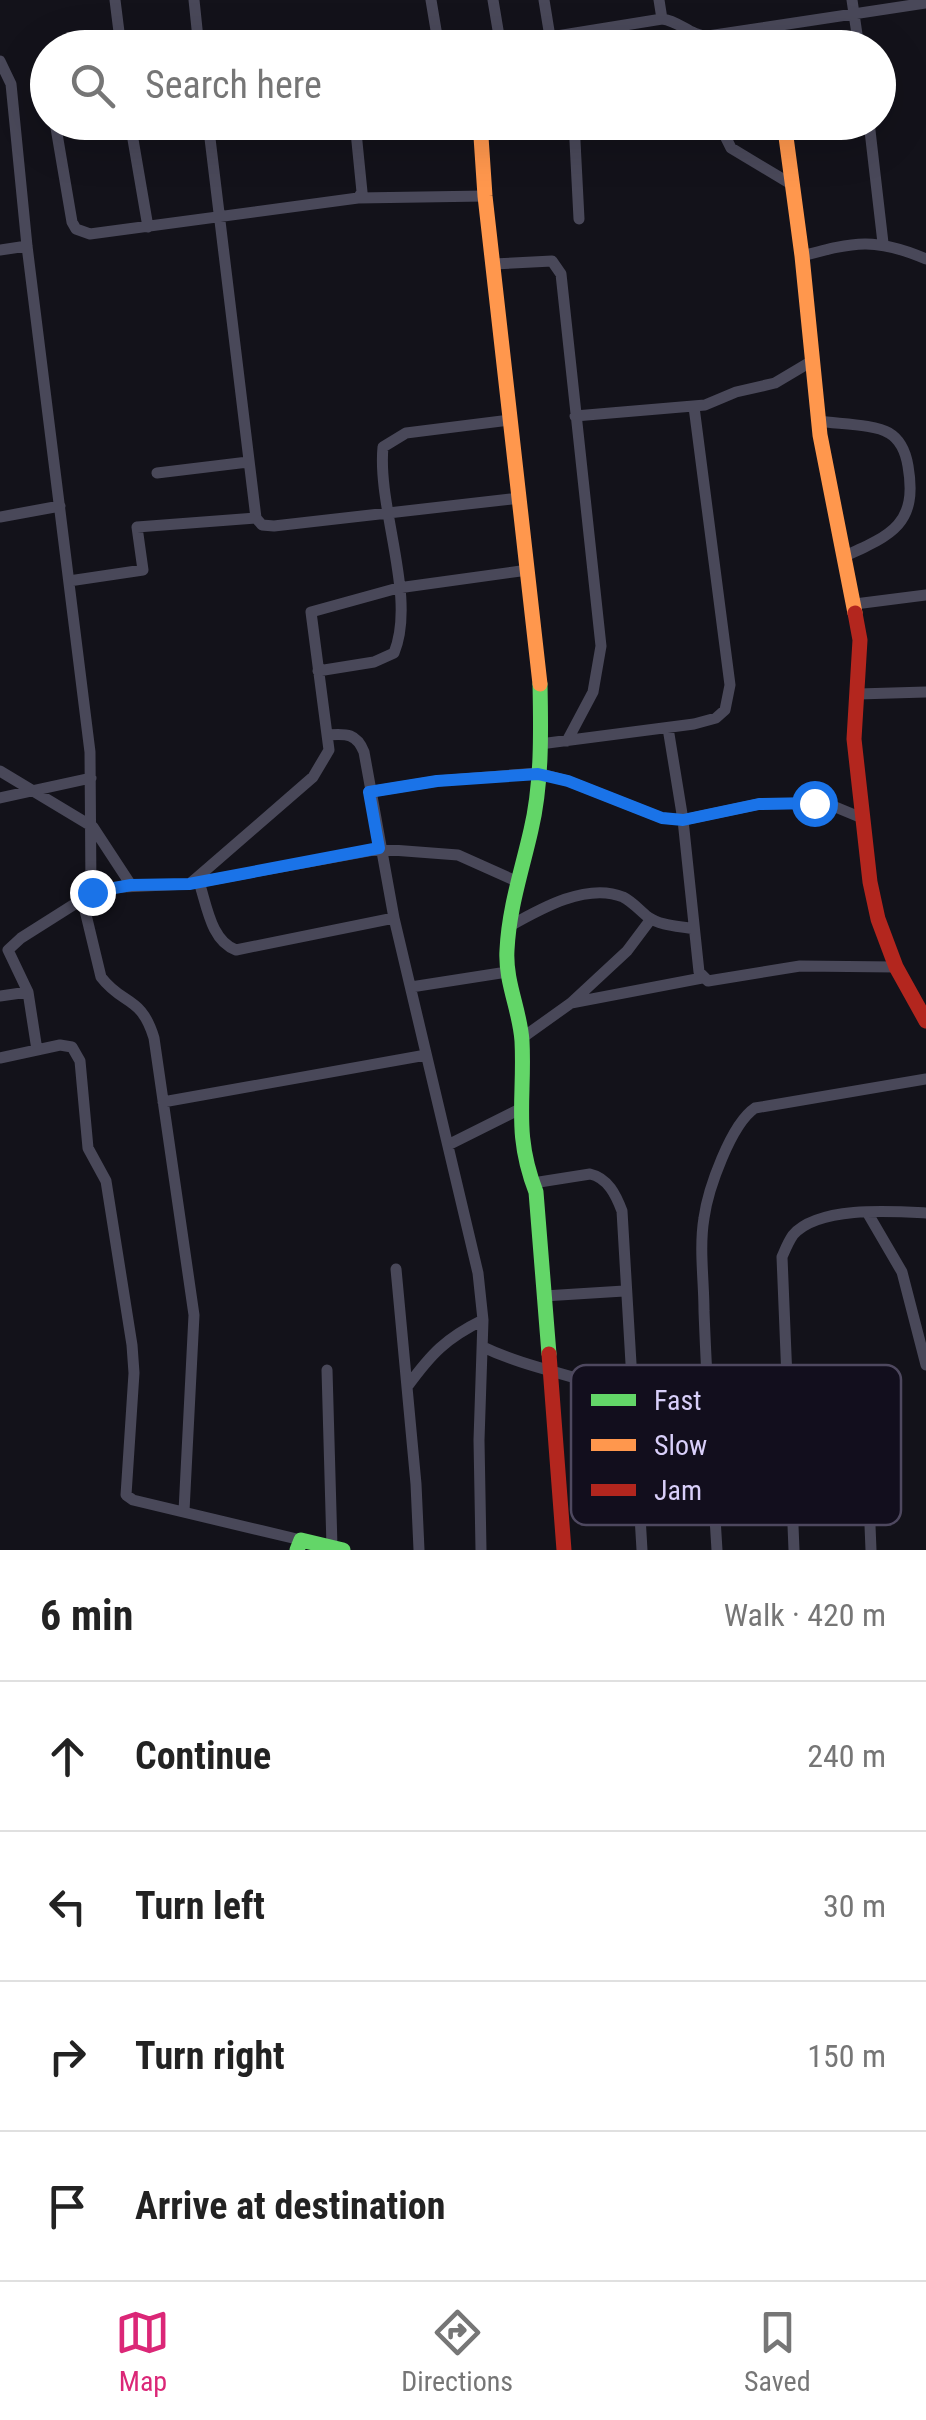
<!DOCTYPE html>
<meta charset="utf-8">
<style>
body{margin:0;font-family:"Roboto Condensed",sans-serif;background:#f6f6f6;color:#222}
.stop{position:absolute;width:30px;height:30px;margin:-22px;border:8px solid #1a73e8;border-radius:50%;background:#fff}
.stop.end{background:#1a73e8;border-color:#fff;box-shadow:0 2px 10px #0008}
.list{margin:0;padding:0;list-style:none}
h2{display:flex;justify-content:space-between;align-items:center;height:130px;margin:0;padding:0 40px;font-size:42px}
h2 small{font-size:32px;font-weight:400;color:#767676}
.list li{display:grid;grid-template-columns:65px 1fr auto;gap:30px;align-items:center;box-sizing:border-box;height:150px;padding:0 40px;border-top:2px solid #e0e0e0}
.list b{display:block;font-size:38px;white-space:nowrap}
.list em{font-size:32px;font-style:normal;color:#767676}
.icon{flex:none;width:55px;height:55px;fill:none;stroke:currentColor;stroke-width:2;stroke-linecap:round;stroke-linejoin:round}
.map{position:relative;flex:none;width:926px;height:1550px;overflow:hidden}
.search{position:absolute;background:#fff;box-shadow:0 10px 40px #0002;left:30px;right:30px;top:30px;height:110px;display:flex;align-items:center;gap:25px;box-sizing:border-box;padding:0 35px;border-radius:55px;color:#767676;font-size:38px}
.sheet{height:730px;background:#fff}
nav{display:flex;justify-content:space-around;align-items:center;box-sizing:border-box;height:140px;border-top:2px solid #e0e0e0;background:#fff;font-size:28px;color:#767676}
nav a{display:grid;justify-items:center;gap:5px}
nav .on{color:#db2777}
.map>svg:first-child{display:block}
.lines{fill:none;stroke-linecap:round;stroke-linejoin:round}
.street{stroke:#494859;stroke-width:11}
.fast{stroke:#63d668;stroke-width:15}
.slow{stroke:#ff974d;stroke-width:15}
.jam{stroke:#b3261e;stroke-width:15}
.route{stroke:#1a73e8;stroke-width:12}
.key{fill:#120e1d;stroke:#4e485f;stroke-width:2.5}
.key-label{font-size:28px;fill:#d9cffa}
</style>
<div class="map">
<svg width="926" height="1550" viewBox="0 0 926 1550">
<rect width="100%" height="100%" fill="#13121a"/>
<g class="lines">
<path class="street" d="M115 0 121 48
M194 0 199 48
M431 0 439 48
M493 0 501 48
M544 0 550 37
M659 0 662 19
M852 0 859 48
M773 27 775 48
M501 45 662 19C680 21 690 36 708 36L926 3
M0 61 11 84 27 246 90 752 91 891
M55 122 72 222 76 229 90 234 358 198 362 192 355 122
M130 122 148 227
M208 122 256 518 262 525 274 526 520 498
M574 122 579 219
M718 122 731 148 791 184
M869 122 883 243
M358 198 485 196
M0 250 27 246
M802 256C855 242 875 237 926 259
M493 264 552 261 561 274 601 646 593 692 567 741
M575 416 705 405 736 392 775 383 812 361
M819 421C837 424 875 424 889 433 901 440 906 454 908 466 918 524 892 535 843 557
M157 473 248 462
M0 517 60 506
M69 581 143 570 137 527 256 518
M855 604 926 595
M318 671 374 662 394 653C417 597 377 508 383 447L406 433 510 420
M858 694 926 692
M668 728 683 820 699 972 708 981 800 966 896 967
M327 735C345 734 356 732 364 752L394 918 478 1273 483 1320 479 1440 481 1550
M540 744 694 724 716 718 725 710 730 685 694 407
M0 771 93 827 131 885
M369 792 437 781 538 773 568 781 662 818 683 820 759 804 814 803 833 806 862 818
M0 798 91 778
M192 882 313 777 329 750 311 612 398 588 528 570
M199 882C207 906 211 941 236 950L394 918
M82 898 101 977C123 1006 141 995 154 1038L194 1315 184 1511
M510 926C540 909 587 882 623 897 633 902 640 911 648 917 661 926 679 926 694 929
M411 987 507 972
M28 992 8 950 21 938 100 888 189 884 379 849 458 855 516 881
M0 996 28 992 37 1050
M571 1003 702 978
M522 1038 571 1003 627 951 651 919
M0 1058 60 1045 72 1047 80 1061 88 1148 106 1181 132 1345 134 1373 126 1495 133 1500 301 1540
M163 1102 426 1055
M448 1145 518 1110
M533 1183 590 1174C608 1178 616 1195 622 1211L642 1550
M867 1212 902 1272 926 1365
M396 1269 416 1484 419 1550
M544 1296 624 1291
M483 1347C531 1370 584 1376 633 1398
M327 1370 332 1547
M864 1378 871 1550
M407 1387C431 1354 446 1338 483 1320
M634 1430 708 1423
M717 1550C712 1470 707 1391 704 1311 704 1281 699 1248 704 1218 708 1189 731 1124 755 1108L926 1079
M794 1550 782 1257C785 1250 788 1242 793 1235 818 1206 891 1211 926 1213"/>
<path class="fast" d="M540 684C541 731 542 784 531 830 522 870 509 908 507 950 505 982 520 1010 522 1041 525 1099 513 1133 536 1192L549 1354
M297 1550 301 1540 343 1550"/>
<path class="slow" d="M480 122 485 196 540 684
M784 122 802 256 820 435 855 613"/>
<path class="jam" d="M855 613 860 640 854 739 870 882 878 919 896 967 926 1021
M549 1354 564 1550"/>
</g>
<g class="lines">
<path class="route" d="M92 892 131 885 189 884 379 848 369 792 437 781 538 774 568 781 662 818 683 820 759 804 814 803"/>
</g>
<rect x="571" y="1365" width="330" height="160" rx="15" class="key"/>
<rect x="591" y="1394" width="45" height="12" fill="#63d668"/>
<rect x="591" y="1439" width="45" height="12" fill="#ff974d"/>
<rect x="591" y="1484" width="45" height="12" fill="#b3261e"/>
<g class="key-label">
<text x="654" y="1410">Fast</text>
<text x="654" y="1455">Slow</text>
<text x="654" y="1500">Jam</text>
</g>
</svg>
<div class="stop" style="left:814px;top:803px"></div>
<div class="stop end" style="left:92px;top:892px"></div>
<div class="search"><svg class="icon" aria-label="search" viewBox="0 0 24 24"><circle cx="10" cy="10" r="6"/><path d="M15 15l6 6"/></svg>Search here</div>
</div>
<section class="sheet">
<h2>6 min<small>Walk · 420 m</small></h2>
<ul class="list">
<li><svg class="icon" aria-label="ahead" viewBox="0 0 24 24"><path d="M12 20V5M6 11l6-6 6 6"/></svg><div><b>Continue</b></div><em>240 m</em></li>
<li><svg class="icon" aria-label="left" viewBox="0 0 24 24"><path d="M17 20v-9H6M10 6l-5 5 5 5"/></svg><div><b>Turn left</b></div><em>30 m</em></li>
<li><svg class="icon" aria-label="right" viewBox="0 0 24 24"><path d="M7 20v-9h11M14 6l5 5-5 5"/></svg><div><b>Turn right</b></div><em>150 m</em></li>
<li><svg class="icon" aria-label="arrive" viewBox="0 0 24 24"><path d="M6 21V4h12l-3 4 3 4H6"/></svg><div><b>Arrive at destination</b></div></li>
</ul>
</section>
<nav>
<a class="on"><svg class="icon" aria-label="map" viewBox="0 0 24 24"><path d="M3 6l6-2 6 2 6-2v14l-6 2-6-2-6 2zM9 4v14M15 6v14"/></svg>Map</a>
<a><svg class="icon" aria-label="directions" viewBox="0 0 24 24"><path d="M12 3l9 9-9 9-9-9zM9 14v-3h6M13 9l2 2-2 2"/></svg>Directions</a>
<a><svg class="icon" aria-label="saved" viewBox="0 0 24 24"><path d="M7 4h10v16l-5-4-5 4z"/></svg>Saved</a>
</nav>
